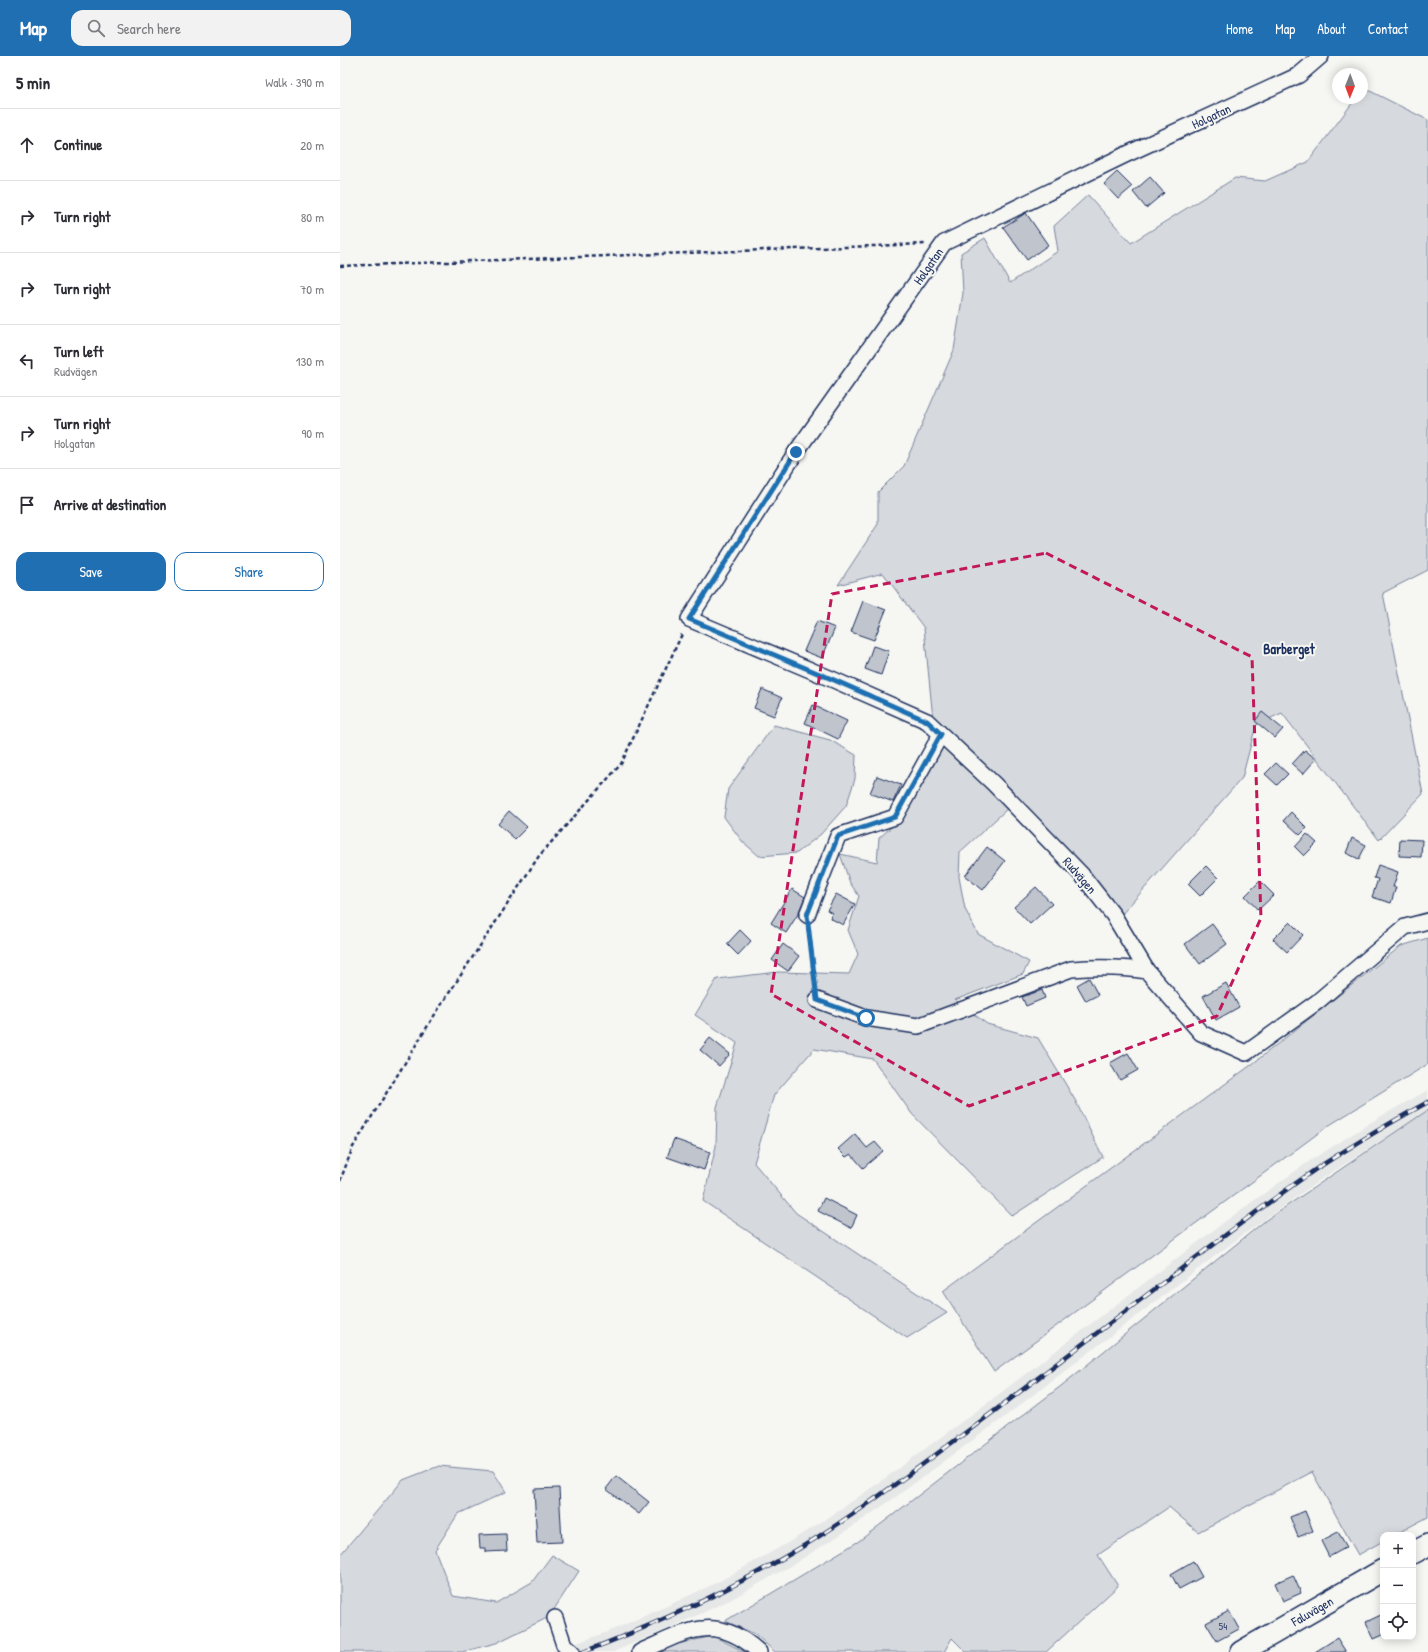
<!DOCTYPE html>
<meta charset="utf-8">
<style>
body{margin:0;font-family:"Patrick Hand",sans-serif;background:#f2f2f3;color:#2b2b33}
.controls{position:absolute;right:12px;bottom:12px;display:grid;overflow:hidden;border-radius:8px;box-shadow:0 2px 10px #0003}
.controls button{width:36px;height:36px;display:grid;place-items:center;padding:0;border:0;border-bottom:1px solid #e1e1e2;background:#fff;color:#2b2b33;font:20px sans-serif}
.compass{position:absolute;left:992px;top:12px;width:36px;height:36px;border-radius:50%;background:#fff;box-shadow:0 2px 10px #0003;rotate:181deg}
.stop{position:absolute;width:12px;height:12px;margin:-9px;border:3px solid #1f6fb2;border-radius:50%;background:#fff}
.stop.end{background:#1f6fb2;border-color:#fff;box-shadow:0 1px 4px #0008}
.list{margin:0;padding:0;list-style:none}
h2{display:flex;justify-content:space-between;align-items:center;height:52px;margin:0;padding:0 16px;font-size:17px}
h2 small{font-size:13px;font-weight:400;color:#7c7c81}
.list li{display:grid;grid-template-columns:26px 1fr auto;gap:12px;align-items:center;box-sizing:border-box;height:72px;padding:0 16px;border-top:1px solid #e1e1e2}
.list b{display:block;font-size:15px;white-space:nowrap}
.list p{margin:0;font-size:13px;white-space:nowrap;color:#7c7c81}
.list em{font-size:13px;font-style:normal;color:#7c7c81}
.actions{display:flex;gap:8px;padding:12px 16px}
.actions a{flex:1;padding:9px 0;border:1px solid #1f6fb2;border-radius:12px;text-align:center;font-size:14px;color:#1f6fb2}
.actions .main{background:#1f6fb2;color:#fff}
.icon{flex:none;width:22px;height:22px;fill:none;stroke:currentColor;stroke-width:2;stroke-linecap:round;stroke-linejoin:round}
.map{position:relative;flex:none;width:1088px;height:1596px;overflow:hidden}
header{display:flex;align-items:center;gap:24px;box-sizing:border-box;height:56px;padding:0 20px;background:#1f6fb2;color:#fff}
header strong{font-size:19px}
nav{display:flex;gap:22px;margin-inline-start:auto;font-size:14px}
.search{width:280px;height:36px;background:#f2f2f3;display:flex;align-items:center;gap:10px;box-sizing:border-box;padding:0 14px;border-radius:12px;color:#7c7c81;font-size:15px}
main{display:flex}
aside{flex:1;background:#fff}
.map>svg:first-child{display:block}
.built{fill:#e6e7e7}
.green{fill:#d6d9dd;stroke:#78849e}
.building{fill:#c0c4cd;stroke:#1b2f5e}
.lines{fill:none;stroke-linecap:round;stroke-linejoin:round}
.street-casing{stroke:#1b2f5e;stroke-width:18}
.secondary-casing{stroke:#1b2f5e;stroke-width:24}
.path{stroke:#1b2f5e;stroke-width:2.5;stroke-dasharray:4 3;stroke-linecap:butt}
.street{stroke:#f6f6f2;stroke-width:15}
.secondary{stroke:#f6f6f2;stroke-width:21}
.rail-casing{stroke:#1b2f5e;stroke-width:4.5}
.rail{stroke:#f6f6f2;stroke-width:3;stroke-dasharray:9;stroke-linecap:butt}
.route{stroke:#1f6fb2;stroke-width:5}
.marked{fill:none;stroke:#c2185b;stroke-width:3;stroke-dasharray:8 5;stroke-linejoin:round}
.labels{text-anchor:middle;stroke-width:4;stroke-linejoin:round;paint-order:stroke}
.number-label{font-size:11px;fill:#44547a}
.street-label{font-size:13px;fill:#1b2f5e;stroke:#f6f6f2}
.neighbourhood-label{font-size:14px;font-weight:bold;fill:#1b2f5e;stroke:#f6f6f2}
</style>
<header>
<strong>Map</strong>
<div class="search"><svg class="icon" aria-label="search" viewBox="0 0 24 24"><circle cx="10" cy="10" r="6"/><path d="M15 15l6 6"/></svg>Search here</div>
<nav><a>Home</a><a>Map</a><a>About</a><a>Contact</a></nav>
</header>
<main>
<aside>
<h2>5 min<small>Walk · 390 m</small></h2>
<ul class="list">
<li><svg class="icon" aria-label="ahead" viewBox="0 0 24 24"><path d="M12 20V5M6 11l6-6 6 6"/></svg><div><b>Continue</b></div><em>20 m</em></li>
<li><svg class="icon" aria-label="right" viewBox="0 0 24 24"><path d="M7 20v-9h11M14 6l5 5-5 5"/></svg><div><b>Turn right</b></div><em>80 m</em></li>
<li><svg class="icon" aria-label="right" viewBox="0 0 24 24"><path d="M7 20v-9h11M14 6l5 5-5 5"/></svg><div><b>Turn right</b></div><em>70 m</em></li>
<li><svg class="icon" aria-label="left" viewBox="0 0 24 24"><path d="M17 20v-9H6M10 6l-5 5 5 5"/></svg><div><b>Turn left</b><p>Rudvägen</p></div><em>130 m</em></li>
<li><svg class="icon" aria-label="right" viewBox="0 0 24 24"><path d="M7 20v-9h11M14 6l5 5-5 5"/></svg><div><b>Turn right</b><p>Holgatan</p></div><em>90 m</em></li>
<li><svg class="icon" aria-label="arrive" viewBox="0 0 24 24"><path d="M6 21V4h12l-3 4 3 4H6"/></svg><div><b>Arrive at destination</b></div></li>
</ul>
<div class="actions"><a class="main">Save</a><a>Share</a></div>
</aside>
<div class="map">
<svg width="1088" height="1596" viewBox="0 0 1088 1596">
<rect width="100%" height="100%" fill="#f6f6f2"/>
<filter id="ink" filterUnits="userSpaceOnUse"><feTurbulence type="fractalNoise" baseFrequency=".025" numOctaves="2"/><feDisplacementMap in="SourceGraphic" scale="8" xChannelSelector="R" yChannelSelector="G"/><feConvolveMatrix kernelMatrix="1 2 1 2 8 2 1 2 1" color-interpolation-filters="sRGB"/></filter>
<g filter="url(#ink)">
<path class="built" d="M1088 1034V1058L1054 1077 983 1122 900 1181 663 1362 557 1440 506 1475 457 1506 390 1544 334 1570 273 1596H211L265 1577 325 1551 380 1525 446 1488 494 1458 544 1423 650 1345 887 1164 971 1104 1043 1059Z"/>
<path class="green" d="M1024 32 1088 64V514L1043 537 1083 738 1039 784 942 657 916 669 902 722 781 859 593 663 584 572 543 517 498 529 538 468V436L564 410 614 294 623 237 621 197 645 182 670 227 718 195 714 170 748 139 791 187 895 122 925 125 968 106 1016 42H1022V35Z
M434 669 490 684 516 699 515 723 506 750 481 778 457 797 419 800 402 785 384 761 388 733Z
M602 687 667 753 620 796 619 821 625 853 638 878 689 906 683 918 615 944 647 968 698 982 735 1044 763 1101 672 1160 572 1058 533 1003 474 993 434 1039 414 1107 456 1157 607 1257 567 1282 363 1145 376 1090 377 1051 397 987 355 959 377 923 438 916 509 918 518 898 508 874 519 840 510 827 500 798 537 806 539 782 556 767Z
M1088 882V1008L988 1070 654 1316 603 1235 911 1009 1061 890Z
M1088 1054V1461L1054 1479H1043V1485L1018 1499 972 1416 858 1476 829 1451 758 1499 778 1530 706 1596H626L612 1582 604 1596H435L415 1578 385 1565 519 1485 721 1330 926 1164Z
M99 1410 153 1415 166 1436 118 1458 95 1494 113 1540 156 1547 192 1526 212 1499 239 1515 209 1561 156 1587 122 1596H0V1499L63 1424Z
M373 1580 405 1596H321L333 1589Z"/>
<path class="building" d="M777 116 792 131 778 143 764 128Z
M810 121 824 137 806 152 793 136Z
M686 157 708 189 687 204 663 171Z
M523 545 546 554 534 584 511 576Z
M477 565 495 572 482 602 464 595Z
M533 590 549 595 541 619 525 613Z
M422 633 442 642 434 660 414 652Z
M473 649 507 665 498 683 465 667Z
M922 656 943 673 935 682 915 665Z
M965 694 976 703 963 718 952 708Z
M936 707 948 718 937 729 925 718Z
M537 720 561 729 553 746 530 737Z
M169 755 187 771 175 783 158 768Z
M951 756 967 772 960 779 944 764Z
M967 778 977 787 964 800 955 791Z
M1012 782 1026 789 1019 803 1006 797Z
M1060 783 1082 784 1081 801 1059 800Z
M647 791 665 805 643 834 625 820Z
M1038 809 1058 816 1053 831H1056L1051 847 1032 841 1038 823 1034 822Z
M866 810 878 822 860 840 848 828Z
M920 825 934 839 918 854 905 840Z
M696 831 712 848 690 868 674 851Z
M452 833 465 841 458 858 446 877 431 867Z
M496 838 515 848 503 869 490 862 492 857 487 854Z
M950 866 963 879 947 896 933 883Z
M872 868 887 888 860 908 845 888Z
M400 874 411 885 398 899 387 888Z
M443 888 459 900 448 915 432 904Z
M749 922 758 939 746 945 737 929Z
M886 927 899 951 876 964 863 940Z
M702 934 705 942 686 950 682 941Z
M370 982 390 998 379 1010 360 994Z
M788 997 798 1014 780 1024 770 1007Z
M515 1078 527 1092 535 1086 543 1095 523 1112 511 1098 506 1101 498 1093Z
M334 1083 370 1096 364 1114 327 1101Z
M484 1142 517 1159 511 1172 478 1155Z
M276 1420 309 1446 299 1458 266 1433Z
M219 1432 222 1486 197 1487 194 1433Z
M965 1455 973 1475 958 1481 950 1461Z
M998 1476 1007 1491 989 1501 981 1485Z
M166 1478 167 1495 145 1496V1492H140L139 1479Z
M853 1505 862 1521 839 1533 831 1518Z
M953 1519 961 1537 943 1545 935 1527Z
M889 1555 899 1573 877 1585 866 1567Z
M1043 1558V1579L1034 1583 1026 1566Z
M997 1582 1006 1596H975Z"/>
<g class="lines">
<defs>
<path id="street" d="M981 0 959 19 785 99 604 187 456 396 349 563 494 624 587 665 654 728 742 819 774 860 807 915 861 977 906 997 977 946 1065 871 1088 865
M467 859 498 780 555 761 601 678
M477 944 526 962 578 970 731 913C757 911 781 911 807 915
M215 1562 224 1589 232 1596
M300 1596C347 1575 375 1556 419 1596"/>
<path id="secondary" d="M1073 1497 1088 1489
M901 1596 1043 1514"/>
</defs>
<use href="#street" class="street-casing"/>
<use href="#secondary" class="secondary-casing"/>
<path class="path" d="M0 210 586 188
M468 872 476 930
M0 1125 13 1091 92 963 199 800 281 708 343 576"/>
<use href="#street" class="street"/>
<use href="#secondary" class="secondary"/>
<defs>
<path id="rail" d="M243 1596C315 1569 384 1537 450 1498 508 1464 563 1423 617 1383 687 1331 755 1278 824 1226 875 1187 926 1147 979 1111 1015 1088 1051 1066 1088 1046"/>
</defs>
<use href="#rail" class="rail-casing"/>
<use href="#rail" class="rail"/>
</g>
</g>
<g class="lines" filter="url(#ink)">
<path class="route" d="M456 396 349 563 494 624 587 665 601 678 555 761 498 780 467 859 477 944 526 962"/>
</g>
<path class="marked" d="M706 497 912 601 921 862 877 960 629 1050 431 938 492 538Z"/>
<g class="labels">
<g class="number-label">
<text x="883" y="1574">54</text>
</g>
<g class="street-label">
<text transform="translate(871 60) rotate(-25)" y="5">Holgatan</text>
<text transform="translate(588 210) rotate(-55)" y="5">Holgatan</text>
<text transform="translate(740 819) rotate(49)" y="5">Rudvägen</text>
<text transform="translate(972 1555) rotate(-30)" y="5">Faluvägen</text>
</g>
<g class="neighbourhood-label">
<text x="949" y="598">Barberget</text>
</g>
</g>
</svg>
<div class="controls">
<button>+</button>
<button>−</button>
<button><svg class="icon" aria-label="locate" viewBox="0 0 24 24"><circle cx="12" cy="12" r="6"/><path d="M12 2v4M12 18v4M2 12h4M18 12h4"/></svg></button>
</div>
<svg class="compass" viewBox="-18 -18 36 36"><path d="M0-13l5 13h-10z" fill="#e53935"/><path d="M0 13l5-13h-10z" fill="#7c7c81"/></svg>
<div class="stop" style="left:526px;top:962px"></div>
<div class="stop end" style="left:456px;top:396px"></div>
</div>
</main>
